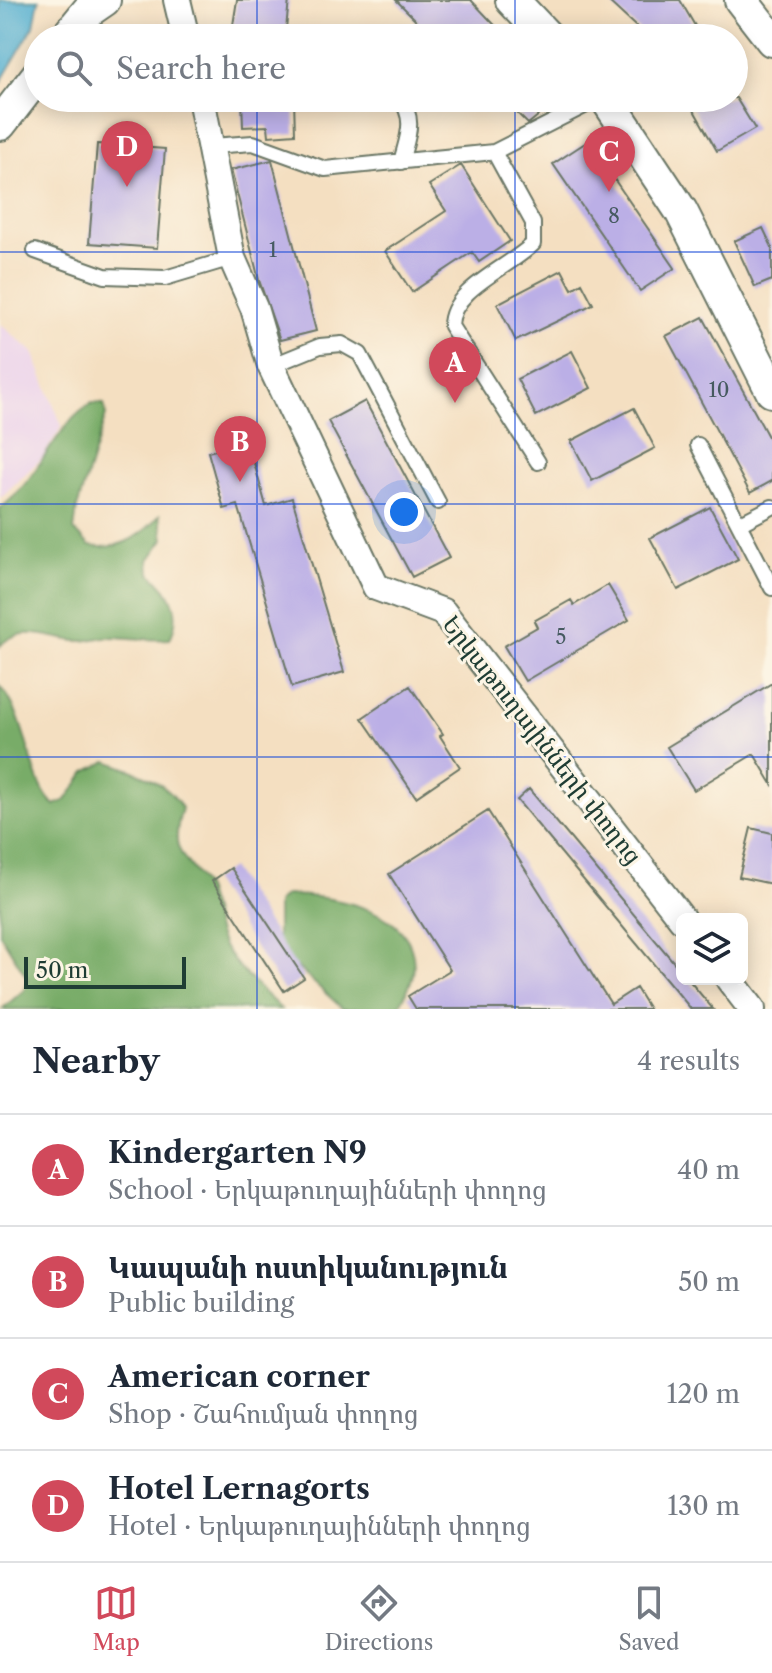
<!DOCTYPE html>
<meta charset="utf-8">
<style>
body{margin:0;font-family:"Libre Caslon Text","Noto Serif Armenian",serif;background:#f2f2f3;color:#1f2937}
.controls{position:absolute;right:24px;bottom:24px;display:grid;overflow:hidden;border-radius:12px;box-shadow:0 4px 20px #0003}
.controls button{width:72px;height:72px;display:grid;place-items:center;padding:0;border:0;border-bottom:2px solid #e0e1e3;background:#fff;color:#1f2937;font:40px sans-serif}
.scale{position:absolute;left:24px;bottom:20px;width:162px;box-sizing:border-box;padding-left:8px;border:4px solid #1f3d34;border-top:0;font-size:22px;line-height:28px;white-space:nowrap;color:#1f3d34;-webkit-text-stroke:6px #fcf5e5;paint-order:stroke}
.you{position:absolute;left:404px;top:512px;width:28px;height:28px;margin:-20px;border:6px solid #fff;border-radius:50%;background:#1a73e8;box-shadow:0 0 0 12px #1a73e833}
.badge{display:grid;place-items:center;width:52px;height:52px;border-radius:50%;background:#d1495b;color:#fff;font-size:26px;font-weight:700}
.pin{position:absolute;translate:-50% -66px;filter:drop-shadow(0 2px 4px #0008)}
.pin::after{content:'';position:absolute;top:42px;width:28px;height:24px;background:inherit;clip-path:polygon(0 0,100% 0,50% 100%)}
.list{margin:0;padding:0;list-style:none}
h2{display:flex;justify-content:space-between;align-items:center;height:104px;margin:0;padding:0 32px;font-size:34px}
h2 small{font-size:26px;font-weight:400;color:#747a83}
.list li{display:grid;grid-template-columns:52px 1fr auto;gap:24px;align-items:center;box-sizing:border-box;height:112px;padding:0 32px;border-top:2px solid #e0e1e3}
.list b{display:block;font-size:30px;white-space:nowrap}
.list p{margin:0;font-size:26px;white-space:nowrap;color:#747a83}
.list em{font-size:26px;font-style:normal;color:#747a83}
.icon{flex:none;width:44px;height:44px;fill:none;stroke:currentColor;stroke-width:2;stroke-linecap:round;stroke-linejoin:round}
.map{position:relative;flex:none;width:772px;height:1009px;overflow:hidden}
.search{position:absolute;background:#fff;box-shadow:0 4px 20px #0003;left:24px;right:24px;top:24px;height:88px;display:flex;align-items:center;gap:20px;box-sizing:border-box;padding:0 28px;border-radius:44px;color:#747a83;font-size:30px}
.sheet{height:552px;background:#fff}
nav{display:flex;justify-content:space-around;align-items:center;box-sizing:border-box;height:112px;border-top:2px solid #e0e1e3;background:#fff;font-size:22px;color:#747a83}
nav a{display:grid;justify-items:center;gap:4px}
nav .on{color:#d1495b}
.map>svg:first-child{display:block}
.built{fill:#ebd1ec}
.forest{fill:#78ac68;stroke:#4c744e;stroke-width:2}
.water{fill:#52afd0;stroke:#387682;stroke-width:2}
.building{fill:#bbafe6}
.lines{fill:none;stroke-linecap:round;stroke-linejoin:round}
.service-casing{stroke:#6a7665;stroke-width:18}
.minor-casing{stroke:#6a7665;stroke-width:30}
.tertiary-casing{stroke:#6a7665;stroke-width:36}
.service{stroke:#fff;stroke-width:14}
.minor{stroke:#fff;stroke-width:26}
.tertiary{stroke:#fff;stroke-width:32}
.grid{fill:none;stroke:#1d4ed8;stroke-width:2;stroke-opacity:0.55}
.labels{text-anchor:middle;stroke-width:6;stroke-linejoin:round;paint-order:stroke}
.number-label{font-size:20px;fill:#465a60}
.street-label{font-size:24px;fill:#1f3d34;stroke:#fcf5e5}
</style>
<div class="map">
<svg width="772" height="1009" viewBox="0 0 772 1009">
<rect width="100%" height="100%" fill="#fcf5e5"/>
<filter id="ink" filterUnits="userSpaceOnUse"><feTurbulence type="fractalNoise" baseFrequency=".0125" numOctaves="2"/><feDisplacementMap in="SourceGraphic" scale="16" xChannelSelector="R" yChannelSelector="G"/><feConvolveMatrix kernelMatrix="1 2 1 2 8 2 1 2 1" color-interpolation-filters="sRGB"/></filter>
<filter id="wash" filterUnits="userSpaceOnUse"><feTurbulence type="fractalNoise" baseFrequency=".006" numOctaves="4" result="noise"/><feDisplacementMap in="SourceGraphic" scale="32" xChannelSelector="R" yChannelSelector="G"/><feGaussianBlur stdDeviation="1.8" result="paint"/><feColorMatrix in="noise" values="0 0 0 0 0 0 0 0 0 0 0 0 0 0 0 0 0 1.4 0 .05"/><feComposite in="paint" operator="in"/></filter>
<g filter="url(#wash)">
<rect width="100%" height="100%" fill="#f4dfc1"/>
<path class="built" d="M0 324 33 352 62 426 42 458 0 498Z"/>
<path class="forest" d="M92 403 104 404 106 415 77 508 74 530 90 546C118 551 142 536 160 515L164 539 149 560 150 573C172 592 183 611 170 639 149 641 129 637 108 637 98 637 87 642 77 641 53 639 20 623 0 646V508C39 481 52 428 92 403Z
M0 686C28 715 30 787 55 805L66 800 86 772 107 761C135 771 167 781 182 808 169 854 182 850 203 885 212 902 213 922 220 939 233 967 260 988 281 1009H2L24 990 28 979 0 934Z
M285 895C331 895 423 909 413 974 411 986 403 998 398 1009H343L289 960 277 940V903Z"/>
<path class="water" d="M0 0H39L34 26 0 83Z"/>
<g id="blocks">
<path class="building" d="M237 0H289L285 38H231Z
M396 0H471L507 38H434Z
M607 0H680L702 38H648Z
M242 98H294L295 134 269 136 268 126 243 127Z
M502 98H560L528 124Z
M687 98H736L755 129 717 151Z
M588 141 675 268 640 291 553 164Z
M97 144 165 149 157 248 89 243Z
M272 160 316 331 280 340 259 280 231 170Z
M461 165 510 241 479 262 472 252 412 292 385 251 446 211 429 185Z
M763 228 772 247V280L755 287 734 241Z
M562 270 572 289 582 283 593 304 516 341 497 304Z
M703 317 772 444V481L750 493 666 336Z
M572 351 591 388 536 416 517 379Z
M365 401 449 558 412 577 328 421Z
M634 408 655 448 592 481 571 441Z
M248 441 266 506 292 498 344 672 292 687 238 505 224 509 208 452Z
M710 507 738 559 678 590 650 538Z
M608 585 629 620 525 681 504 646 537 627 534 621 571 600 574 605Z
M772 683V784L754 754 694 790 667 747Z
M410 686 443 734 440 736 460 767 416 797 362 718Z
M529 789 682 972V979H688L713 1009H691L517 800Z
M488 811 611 1004 636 988 649 1009H416L408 996 450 970 389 874Z
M751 828 772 833V884L739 877Z
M231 868 304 978 284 991 212 881Z"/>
</g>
</g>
<g filter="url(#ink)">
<use href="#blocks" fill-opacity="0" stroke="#6a7665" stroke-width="2"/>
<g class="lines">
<defs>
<path id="service" d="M399 98C417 119 407 138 401 162
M212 146 253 143 325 169 494 152 600 98
M494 152 533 223V244C507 269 451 289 451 326L538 462
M35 251 105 276 165 278 232 258
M271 366 320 346 342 344 360 354 438 502
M698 445 772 588
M739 524 772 507"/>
<path id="minor" d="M177 0 186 38
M201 98 232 258 254 308 271 366 376 587 443 612 682 919
M729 979 752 1009"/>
<path id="tertiary" d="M512 0 548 38
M741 0 772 40
M66 38 88 11 104 0
M606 98 681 211 772 391
M0 124 38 75"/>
</defs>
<use href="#service" class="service-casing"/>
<use href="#minor" class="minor-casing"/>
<use href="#tertiary" class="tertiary-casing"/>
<use href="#service" class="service"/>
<use href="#minor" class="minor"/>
<use href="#tertiary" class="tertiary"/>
</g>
</g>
<path class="grid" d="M257 0V38M515 0V38M257 98V1009M515 98V1009M0 252H772M0 504H772M0 757H772"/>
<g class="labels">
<g class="number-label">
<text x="614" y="223">8</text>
<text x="273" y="257">1</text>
<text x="719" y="397">10</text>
<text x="561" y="644">5</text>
</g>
<g class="street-label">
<text transform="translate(542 740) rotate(52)" y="8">Երկաթուղայինների փողոց</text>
</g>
</g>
</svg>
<div class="controls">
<button><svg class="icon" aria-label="layers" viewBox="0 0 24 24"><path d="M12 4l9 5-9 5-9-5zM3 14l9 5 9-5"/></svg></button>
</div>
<div class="scale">50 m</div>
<div class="you"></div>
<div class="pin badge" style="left:455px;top:403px">A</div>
<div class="pin badge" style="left:240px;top:482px">B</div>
<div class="pin badge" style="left:609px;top:192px">C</div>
<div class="pin badge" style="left:127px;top:187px">D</div>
<div class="search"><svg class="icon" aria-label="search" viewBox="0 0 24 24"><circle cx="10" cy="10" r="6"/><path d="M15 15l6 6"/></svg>Search here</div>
</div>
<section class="sheet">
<h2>Nearby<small>4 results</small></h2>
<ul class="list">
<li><span class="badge">A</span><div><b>Kindergarten N9</b><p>School · Երկաթուղայինների փողոց</p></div><em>40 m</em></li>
<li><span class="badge">B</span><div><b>Կապանի ոստիկանություն</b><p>Public building</p></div><em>50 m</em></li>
<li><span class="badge">C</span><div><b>American corner</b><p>Shop · Շահումյան փողոց</p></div><em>120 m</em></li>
<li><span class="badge">D</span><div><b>Hotel Lernagorts</b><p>Hotel · Երկաթուղայինների փողոց</p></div><em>130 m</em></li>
</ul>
</section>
<nav>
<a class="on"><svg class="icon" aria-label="map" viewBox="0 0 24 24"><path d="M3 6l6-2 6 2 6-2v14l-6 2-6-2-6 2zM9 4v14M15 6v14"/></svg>Map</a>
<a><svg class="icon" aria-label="directions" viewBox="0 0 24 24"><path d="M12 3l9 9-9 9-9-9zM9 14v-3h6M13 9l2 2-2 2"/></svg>Directions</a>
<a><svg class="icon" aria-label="saved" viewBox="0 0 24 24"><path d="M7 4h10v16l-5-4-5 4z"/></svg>Saved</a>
</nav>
